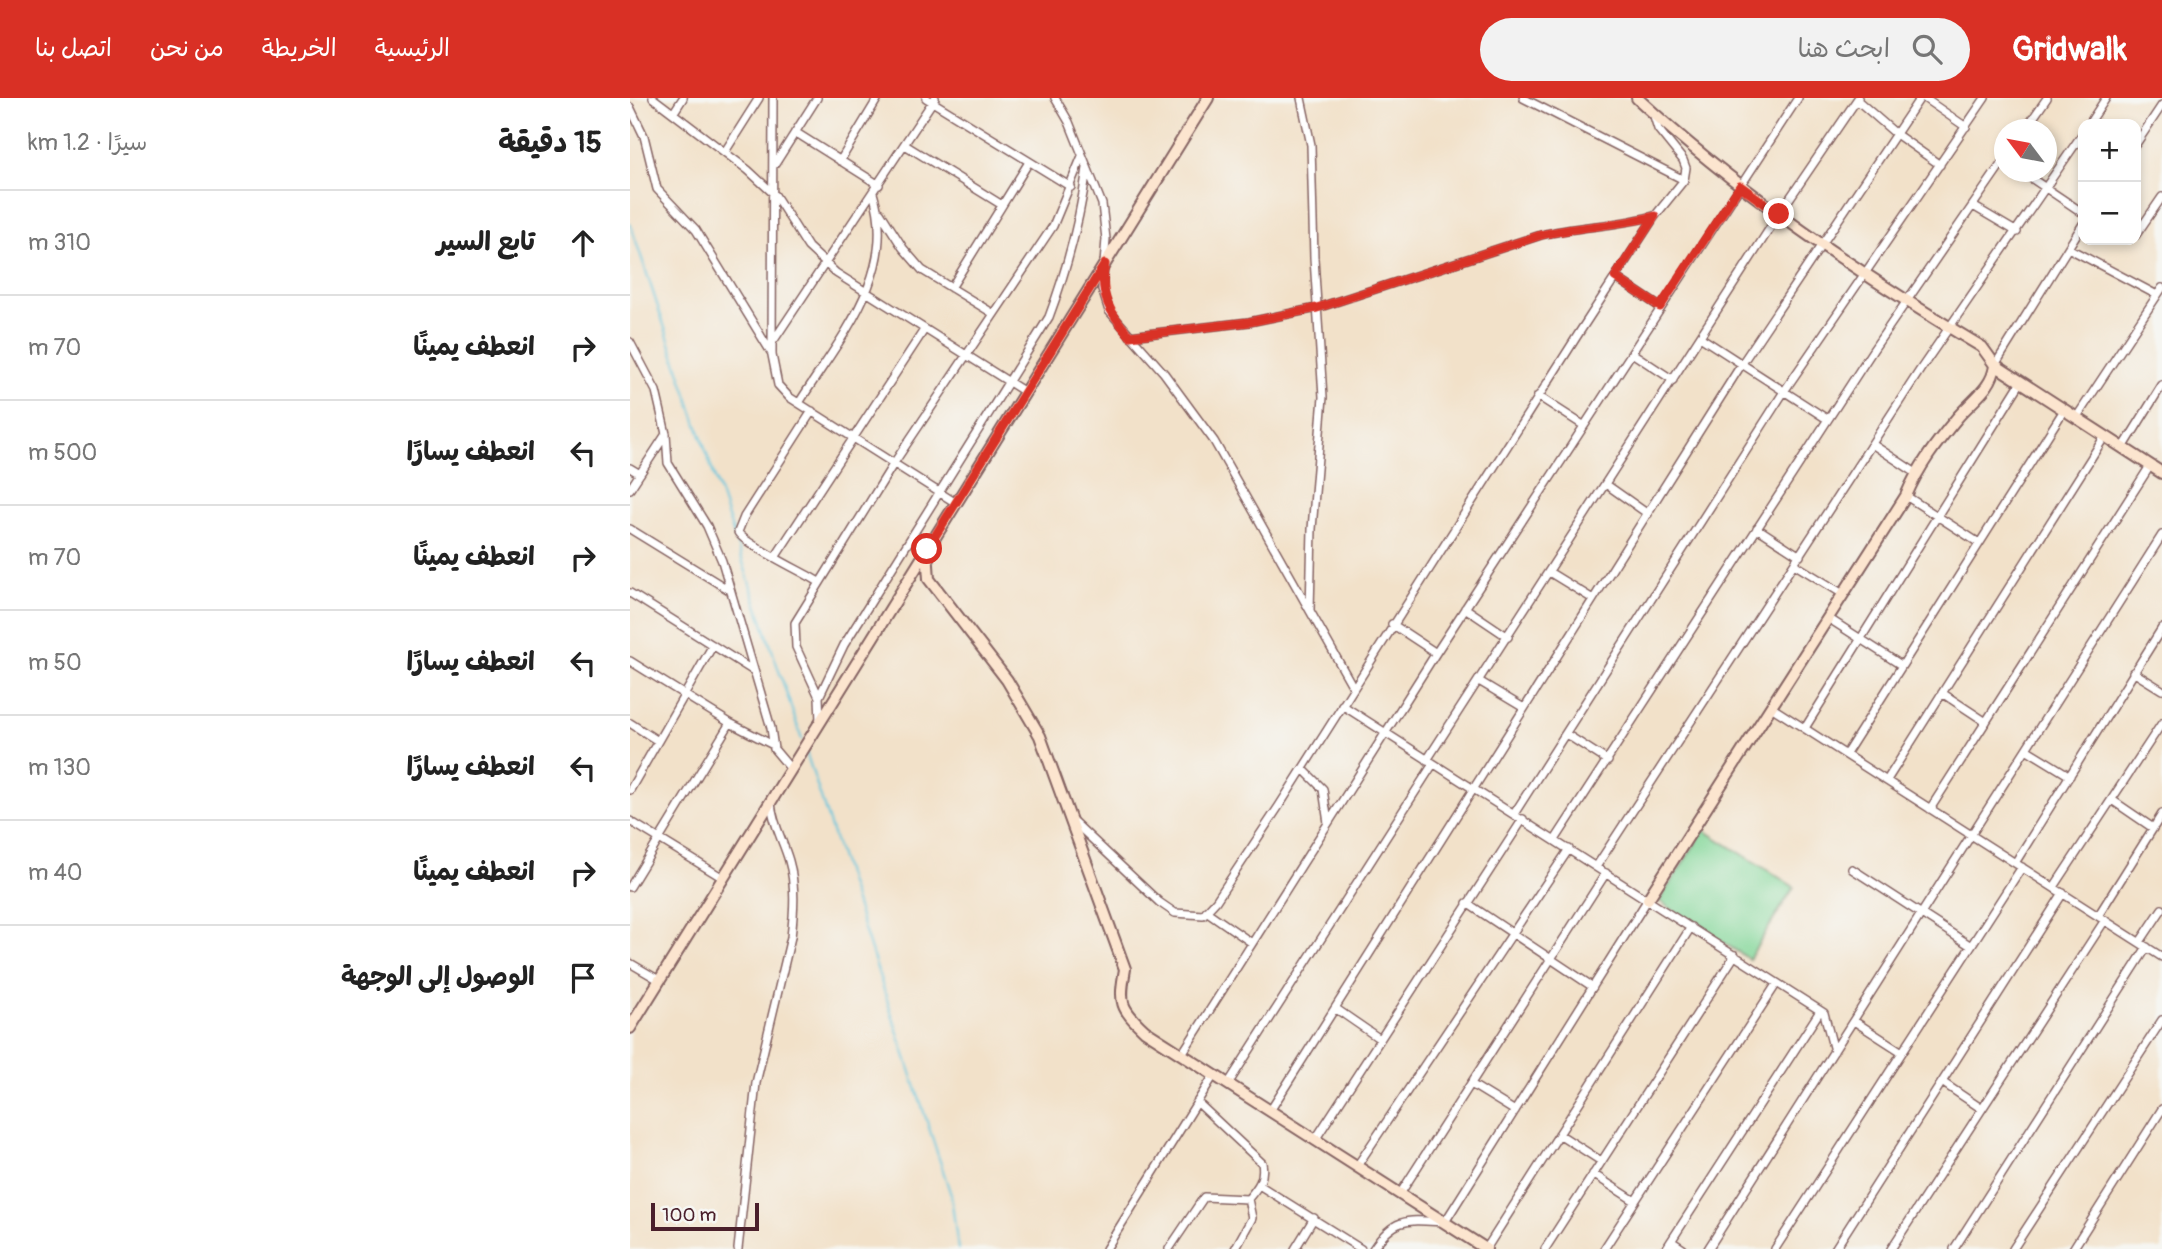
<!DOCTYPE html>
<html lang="ar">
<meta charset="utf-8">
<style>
body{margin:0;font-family:Pangolin,"Playpen Sans Arabic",sans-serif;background:#f2f2f2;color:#222;direction:rtl}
.controls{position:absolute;right:21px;top:21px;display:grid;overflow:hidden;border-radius:14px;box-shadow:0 4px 10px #0003}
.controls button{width:63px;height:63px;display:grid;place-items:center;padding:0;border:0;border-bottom:2px solid #e0e0e0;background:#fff;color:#222;font:35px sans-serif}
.compass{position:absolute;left:1364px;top:21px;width:63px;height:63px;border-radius:50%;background:#fff;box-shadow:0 4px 10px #0003;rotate:302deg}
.scale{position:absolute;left:21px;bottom:18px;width:108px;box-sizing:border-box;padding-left:7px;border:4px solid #4a1f2b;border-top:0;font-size:19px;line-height:24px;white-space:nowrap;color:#4a1f2b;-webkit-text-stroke:5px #f6f6f2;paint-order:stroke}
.stop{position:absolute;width:21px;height:21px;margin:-16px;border:5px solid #d93025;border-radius:50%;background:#fff}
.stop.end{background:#d93025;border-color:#fff;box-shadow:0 2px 7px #0008}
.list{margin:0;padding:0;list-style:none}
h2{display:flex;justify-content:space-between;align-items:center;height:91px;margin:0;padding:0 28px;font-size:30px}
h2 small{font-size:23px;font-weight:400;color:#767676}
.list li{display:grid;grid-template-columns:46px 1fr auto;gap:21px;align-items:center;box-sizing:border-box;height:105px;padding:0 28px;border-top:2px solid #e0e0e0}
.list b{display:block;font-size:26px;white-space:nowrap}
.list em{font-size:23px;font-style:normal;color:#767676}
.icon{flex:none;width:38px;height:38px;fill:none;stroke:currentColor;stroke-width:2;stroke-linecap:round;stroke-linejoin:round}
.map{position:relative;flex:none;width:1532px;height:1151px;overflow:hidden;direction:ltr}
header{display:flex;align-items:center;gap:42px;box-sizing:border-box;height:98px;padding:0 35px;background:#d93025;color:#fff}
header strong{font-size:33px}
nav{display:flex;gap:38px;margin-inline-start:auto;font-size:24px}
.search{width:490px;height:63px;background:#f2f2f2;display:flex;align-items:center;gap:18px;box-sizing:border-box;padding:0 24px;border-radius:38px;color:#767676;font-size:26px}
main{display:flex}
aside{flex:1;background:#fff}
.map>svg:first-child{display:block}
.green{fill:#83d799;stroke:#667b62;stroke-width:2}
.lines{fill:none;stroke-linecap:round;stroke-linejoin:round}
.stream{stroke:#60c4dd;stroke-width:2}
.street-casing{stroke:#856362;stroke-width:10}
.secondary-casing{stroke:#856362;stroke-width:14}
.street{stroke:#fff;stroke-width:7}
.secondary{stroke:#fce5cf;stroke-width:10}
.route{stroke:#d93025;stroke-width:9}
</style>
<header>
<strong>Gridwalk</strong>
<div class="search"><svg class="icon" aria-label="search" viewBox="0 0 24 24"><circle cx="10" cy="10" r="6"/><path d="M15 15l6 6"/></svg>ابحث هنا</div>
<nav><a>الرئيسية</a><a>الخريطة</a><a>من نحن</a><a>اتصل بنا</a></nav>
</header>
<main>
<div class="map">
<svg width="1532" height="1151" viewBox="0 0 1532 1151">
<rect width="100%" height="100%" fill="#f6f6f2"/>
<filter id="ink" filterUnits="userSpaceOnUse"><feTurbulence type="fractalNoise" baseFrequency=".0143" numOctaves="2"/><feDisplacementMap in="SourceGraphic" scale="14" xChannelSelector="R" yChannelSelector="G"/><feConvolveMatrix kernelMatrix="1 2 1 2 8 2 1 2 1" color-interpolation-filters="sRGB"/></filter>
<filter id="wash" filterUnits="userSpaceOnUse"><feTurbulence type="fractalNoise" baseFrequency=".00686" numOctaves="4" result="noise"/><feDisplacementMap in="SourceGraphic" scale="28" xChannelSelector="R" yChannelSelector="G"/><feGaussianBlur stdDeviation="1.57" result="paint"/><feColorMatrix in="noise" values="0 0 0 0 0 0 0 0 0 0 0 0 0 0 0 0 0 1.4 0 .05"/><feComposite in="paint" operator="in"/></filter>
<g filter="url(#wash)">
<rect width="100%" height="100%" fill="#f2e1c9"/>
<path class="green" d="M1074 732 1164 789 1119 861 1029 803Z"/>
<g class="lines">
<path class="stream" d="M0 125 172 642
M176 654 321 1097 328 1151"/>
</g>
</g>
<g filter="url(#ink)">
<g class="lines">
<defs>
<path id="street" d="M23 0 118 72 145 97 178 149 206 175 395 294
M143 0 142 257 148 287 159 299 326 405
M296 0 441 89
M425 0 439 24 472 106 476 141 472 191 479 213 534 275 584 343 723 589
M671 0 681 47 684 160 693 299 682 431 680 512
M893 0 1054 82
M1294 0 1336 29
M1227 2 1266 36 1310 67
M0 9 14 38 27 91 66 132 142 256
M44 14 53 0
M1459 26 1476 0
M1395 32 1417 0
M165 34 249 87
M1506 46 1532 7
M275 47 372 107
M96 52 129 0
M210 63 248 0
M145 66 187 0
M1392 74 1453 115
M1343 108 1387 134
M250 114 273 150 292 172 364 216
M1506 137 1532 99
M1438 150 1527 197
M985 179 1030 209
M321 190 399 64
M500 238 619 224 687 210 911 137C949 128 987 128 1024 118
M1070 239 1197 321
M144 242 305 0
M0 244 26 293 36 336 38 365 77 428 92 463 141 630 144 651 160 670
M1002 255 1043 282
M1365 267 1453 126
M908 298 953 327
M169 305C209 241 269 175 243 95
M182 313 114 419 108 434C112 445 175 475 189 484
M1446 320 1532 190
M1242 346 1286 375
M1493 350 1532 287
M0 370 10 376
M977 387 1018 416
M0 391 36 336
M1276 398 1349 445
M1127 430 1170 458
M0 431 99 492
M146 458 294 232
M1164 466 1213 496
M919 474 963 501
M0 495 122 572
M835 510 878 539
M1198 520 1271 567
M762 526 806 555
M0 563 100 625 143 647
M1503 574 1532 592
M849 583 894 610
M1312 595 1356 624
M189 599 166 549 165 525 264 365 423 128 452 58
M712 607 1194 915 1204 953
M1141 609 1532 859
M190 623 189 599 214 547 419 219C437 171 450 122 457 70
M0 625 28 643
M1175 630 1391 284
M936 636 978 663
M1396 651 1440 678
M1216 656 1434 312
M797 662 1149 116 1228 0
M673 671 693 691 698 725
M1257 682 1475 338
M0 692 83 547
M1482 702 1523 730
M1300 711 1520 368
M884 716 1155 292 1355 0
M0 723 93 780
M443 723 529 804 545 815 573 817 586 803 649 708 949 235 1025 118 1054 82 1056 70 1053 62 1028 31 1023 15
M925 742 1243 252 1374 62
M1385 765 1532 530
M966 769 1290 272 1453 35
M1222 771 1341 848
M0 789 100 625
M1424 789 1532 625
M837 805 963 889
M576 813 622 845
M1468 818 1532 716
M1510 844 1532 811
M0 865 29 882
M705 910 750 941
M1224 923 1272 954
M552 956 806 555 1168 0
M1312 984 1352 1011
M598 986 803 666
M841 986 885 1013
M640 1013 1113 264 1290 0
M929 1036 971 1063
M685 1042 893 721
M727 1068 939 751
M963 1076 1005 1103
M629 1087 731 1151
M770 1096 976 775
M1041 1143 1053 1151
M108 1151 126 985 161 839C164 814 166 787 159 763 153 742 143 727 141 705
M476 1151 584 977
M539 1151 574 1099 618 1101C628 1089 635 1081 632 1065L567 1004
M605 1151 622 1120 618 1101
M665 1151 684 1120
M743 1151C765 1118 778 1122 815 1124L1018 801
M856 1151 1061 829
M915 1151 1105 857
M974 1151 1147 885
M1036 1151 1190 913
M1078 1151 1532 437
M1145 1151 1392 769
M1205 1151 1433 795
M1261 1151 1475 822
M1324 1151 1517 849
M1383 1151 1532 922
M1443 1151 1532 1011"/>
<path id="secondary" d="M1007 0C1112 97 1230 176 1352 249L1365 267C1363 290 1341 303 1327 320 1307 344 1288 369 1276 398L1018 801
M1365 267 1532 375
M297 453 299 481 377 582 410 638 495 871C489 905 490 910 515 933L856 1151
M0 930 578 0"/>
</defs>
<use href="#street" class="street-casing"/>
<use href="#secondary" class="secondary-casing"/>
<use href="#street" class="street"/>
<use href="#secondary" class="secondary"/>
</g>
</g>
<g class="lines" filter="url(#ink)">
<path class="route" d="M297 451 475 166C469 198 480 215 500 238L619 224 687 210 911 137C949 128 987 128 1025 118L985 179 1030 209 1110 88 1149 116"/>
</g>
</svg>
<div class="controls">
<button>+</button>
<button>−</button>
</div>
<svg class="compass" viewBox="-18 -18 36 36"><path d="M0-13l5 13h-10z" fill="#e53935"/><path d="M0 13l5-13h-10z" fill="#767676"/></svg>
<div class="scale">100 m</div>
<div class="stop" style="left:297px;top:451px"></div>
<div class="stop end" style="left:1149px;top:116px"></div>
</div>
<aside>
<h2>15 دقيقة<small>سيرًا · 1.2 km</small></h2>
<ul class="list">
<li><svg class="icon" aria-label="ahead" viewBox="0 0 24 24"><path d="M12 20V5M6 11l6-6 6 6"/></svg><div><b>تابع السير</b></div><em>310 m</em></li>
<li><svg class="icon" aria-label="right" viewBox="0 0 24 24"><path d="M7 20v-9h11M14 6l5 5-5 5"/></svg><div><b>انعطف يمينًا</b></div><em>70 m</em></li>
<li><svg class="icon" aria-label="left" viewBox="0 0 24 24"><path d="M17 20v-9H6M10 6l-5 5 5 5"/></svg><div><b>انعطف يسارًا</b></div><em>500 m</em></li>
<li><svg class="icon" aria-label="right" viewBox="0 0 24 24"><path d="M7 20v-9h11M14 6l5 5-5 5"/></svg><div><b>انعطف يمينًا</b></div><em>70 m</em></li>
<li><svg class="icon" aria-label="left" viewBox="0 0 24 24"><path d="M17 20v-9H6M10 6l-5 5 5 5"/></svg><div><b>انعطف يسارًا</b></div><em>50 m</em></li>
<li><svg class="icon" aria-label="left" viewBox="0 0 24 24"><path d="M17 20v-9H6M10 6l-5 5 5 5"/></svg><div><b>انعطف يسارًا</b></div><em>130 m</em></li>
<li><svg class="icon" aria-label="right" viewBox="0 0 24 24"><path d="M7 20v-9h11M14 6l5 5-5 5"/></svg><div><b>انعطف يمينًا</b></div><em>40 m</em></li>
<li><svg class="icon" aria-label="arrive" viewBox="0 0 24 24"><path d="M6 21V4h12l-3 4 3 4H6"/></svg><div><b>الوصول إلى الوجهة</b></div></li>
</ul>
</aside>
</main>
